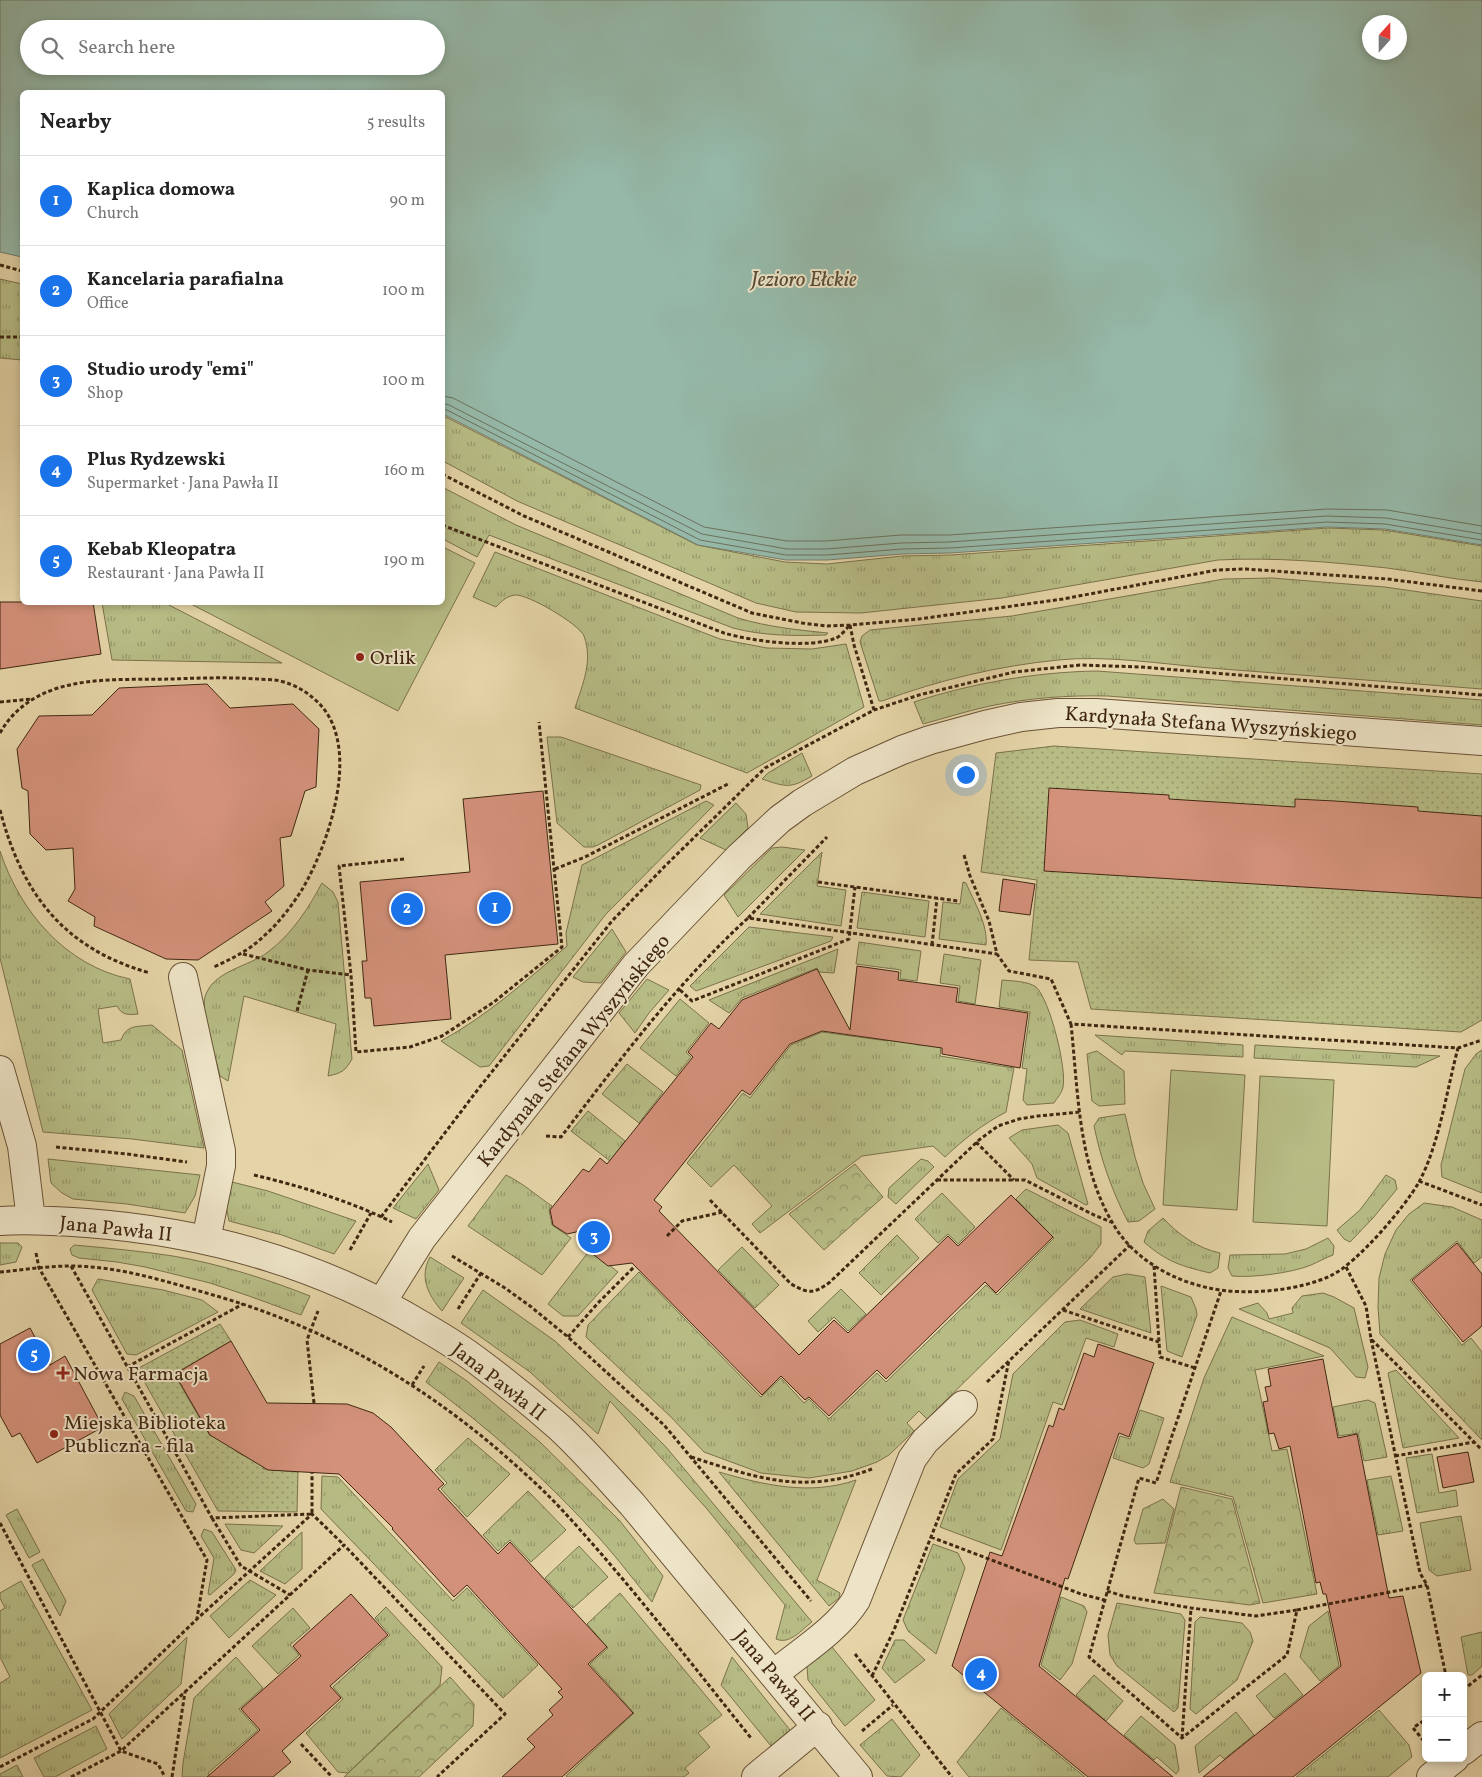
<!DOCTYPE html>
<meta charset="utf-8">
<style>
body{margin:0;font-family:Vollkorn,serif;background:#f6f6f6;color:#222}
.controls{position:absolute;right:15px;bottom:15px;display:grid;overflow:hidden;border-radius:8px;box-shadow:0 2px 8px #0003}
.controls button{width:45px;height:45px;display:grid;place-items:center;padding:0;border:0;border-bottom:1px solid #e0e0e0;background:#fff;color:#222;font:25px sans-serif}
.compass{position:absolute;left:1362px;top:15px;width:45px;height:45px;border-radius:50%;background:#fff;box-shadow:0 2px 8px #0003;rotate:21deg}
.you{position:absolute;left:965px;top:774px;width:18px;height:18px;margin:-12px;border:4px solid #fff;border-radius:50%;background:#1a73e8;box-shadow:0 0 0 8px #1a73e833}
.badge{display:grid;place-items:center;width:32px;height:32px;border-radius:50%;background:#1a73e8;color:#fff;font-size:16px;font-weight:700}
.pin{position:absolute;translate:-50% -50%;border:2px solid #fff;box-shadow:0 1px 5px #0006}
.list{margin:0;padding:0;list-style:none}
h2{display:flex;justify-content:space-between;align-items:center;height:65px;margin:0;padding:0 20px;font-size:21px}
h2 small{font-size:16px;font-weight:400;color:#767676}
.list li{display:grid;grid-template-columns:32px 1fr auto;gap:15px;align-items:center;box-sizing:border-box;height:90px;padding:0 20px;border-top:1px solid #e0e0e0}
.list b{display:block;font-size:19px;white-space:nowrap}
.list p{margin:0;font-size:16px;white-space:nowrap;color:#767676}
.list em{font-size:16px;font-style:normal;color:#767676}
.icon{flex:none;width:28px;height:28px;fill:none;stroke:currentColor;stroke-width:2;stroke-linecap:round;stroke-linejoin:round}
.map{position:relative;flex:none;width:1482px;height:1777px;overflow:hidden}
.search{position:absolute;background:#fff;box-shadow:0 2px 8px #0003;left:20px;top:20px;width:425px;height:55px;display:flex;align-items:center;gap:12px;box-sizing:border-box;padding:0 18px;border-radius:28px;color:#767676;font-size:19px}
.panel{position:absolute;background:#fff;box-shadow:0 2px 8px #0003;left:20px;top:90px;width:425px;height:515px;border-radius:8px}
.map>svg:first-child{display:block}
.grass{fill:url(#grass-tufts);stroke:#7c724b}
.park{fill:url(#park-crowns);stroke:#7c724b}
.garden{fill:url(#garden-dots);stroke:#7c724b}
.pitch{fill:#b7bc85;stroke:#7c724b}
.water{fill:#95b8a8;stroke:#737e6c;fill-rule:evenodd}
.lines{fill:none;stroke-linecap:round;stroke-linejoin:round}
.shore{stroke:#6b705c;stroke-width:1}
.building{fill:#d3917a;stroke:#412711}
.minor-casing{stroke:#6a5236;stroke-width:30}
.path{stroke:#412711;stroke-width:3;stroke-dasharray:4 2.5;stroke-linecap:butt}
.minor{stroke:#ede3c6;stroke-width:28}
.poi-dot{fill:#8f2418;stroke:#ede3c6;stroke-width:2}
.labels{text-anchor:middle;stroke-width:4;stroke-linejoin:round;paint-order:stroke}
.poi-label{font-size:20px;fill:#412711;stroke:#ede3c6;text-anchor:start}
.street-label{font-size:20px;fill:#412711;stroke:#ede3c6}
.water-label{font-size:21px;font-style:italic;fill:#564b37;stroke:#ede3c6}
</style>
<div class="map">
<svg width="1482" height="1777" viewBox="0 0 1482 1777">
<defs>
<pattern id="grass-tufts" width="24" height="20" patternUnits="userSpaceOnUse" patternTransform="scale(1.25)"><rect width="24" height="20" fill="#b7bc85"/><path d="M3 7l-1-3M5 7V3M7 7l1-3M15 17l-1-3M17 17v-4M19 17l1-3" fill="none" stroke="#96996b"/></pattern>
<pattern id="park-crowns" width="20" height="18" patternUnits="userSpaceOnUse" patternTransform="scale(1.25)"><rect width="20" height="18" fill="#b7bc85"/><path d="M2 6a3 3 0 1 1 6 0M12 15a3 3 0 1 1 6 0" fill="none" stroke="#96996b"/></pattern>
<pattern id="garden-dots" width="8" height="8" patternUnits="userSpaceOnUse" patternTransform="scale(1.25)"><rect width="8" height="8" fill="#b7bc85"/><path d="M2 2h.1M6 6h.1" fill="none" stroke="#96996b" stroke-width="1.8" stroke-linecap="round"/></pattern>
</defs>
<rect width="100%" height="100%" fill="#e4d4a7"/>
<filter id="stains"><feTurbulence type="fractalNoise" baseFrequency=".004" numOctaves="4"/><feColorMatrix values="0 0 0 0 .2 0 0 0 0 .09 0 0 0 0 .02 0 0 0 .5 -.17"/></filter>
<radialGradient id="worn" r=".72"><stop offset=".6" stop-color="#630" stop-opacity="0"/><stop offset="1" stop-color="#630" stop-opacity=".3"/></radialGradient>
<path class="grass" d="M0 279 22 284V360L0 358Z
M442 415 697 545 785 562 827 564 902 556 951 555 1328 528 1384 530 1482 546V582C1450 579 1419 572 1387 568 1331 562 1274 557 1218 560L1002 598 861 613 796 612 756 603 517 501 443 461Z
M442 487 516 525 738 618C768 627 798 630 828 633L826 635C795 636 763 636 733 628L489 535 477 557 443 539Z
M495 552 720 639 767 648 812 649 846 644 864 707 747 773 575 708C583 683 593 661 584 636 579 624 528 594 515 595 506 596 501 602 496 607L473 597Z
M1272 578 1385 587 1482 601V689C1391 682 1301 675 1210 668 1162 664 1106 655 1058 660 998 666 939 680 882 701H879L860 642 862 636 870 630 1012 616 1224 579Z
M102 603H165L282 663 112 660Z
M1097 671 1482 700V725L1108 696C1068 695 1029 698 990 706 967 711 945 718 923 724L914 702C973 683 1036 672 1097 671Z
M547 737H561L701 785 700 790 598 845 593 847H584L557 823Z
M802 753 812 776C790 789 786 787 762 779L768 773Z
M706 801 714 805 606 914 489 1066 480 1067 441 1041C487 1016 527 980 567 946L566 933 582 865Z
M736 803 746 814 748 828 726 850 700 838Z
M782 847 805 850 738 917 724 895 772 848Z
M0 851C20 912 66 966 130 979L138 1014C127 1015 122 1015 117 1006L98 1009 103 1043 121 1040C127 1024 137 1027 152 1025L182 1050 204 1148 132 1139 43 1132 0 958Z
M822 852 817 886 846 890 841 926 760 914Z
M963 882 966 883C974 902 988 924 986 945L939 939 943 902 960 904Z
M322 883 333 892 338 902 352 1059C345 1071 342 1073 328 1076L336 1024 244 996 228 1081 220 1076C216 1059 201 1012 205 997 213 970 249 967 268 952 292 934 308 909 322 883Z
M862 892 929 901 925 937 857 928Z
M749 927 833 937 831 941 696 991 690 986Z
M612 929 626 952 601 983 583 982 573 977Z
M859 942 921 951 917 981 900 979 901 970 856 964Z
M838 949 834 973 819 972 817 968 742 998 729 1013 709 1000Z
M944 954 981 960 975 1004 958 1001 960 986 940 983Z
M647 979 669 990 649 1013 635 1033 619 1013Z
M1002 980C1012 981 1028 981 1036 987 1050 1000 1067 1069 1063 1087 1062 1093 1057 1098 1054 1103L1027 1105 1023 1100 1027 1069 1022 1068 1030 1012 999 1007Z
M680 999 709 1023 686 1052 691 1057 676 1076 640 1048Z
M822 1032 888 1041 889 1036 941 1046 940 1056 1014 1068 1006 1112C983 1124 964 1139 945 1157L933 1146 862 1156 760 1233 752 1224 772 1206 734 1165 711 1187 687 1163 743 1093 750 1098 791 1045Z
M1095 1035 1243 1045V1057L1125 1051 1122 1055Z
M1255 1045 1440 1056 1416 1067 1254 1058Z
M1482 1050V1193L1442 1177 1441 1165 1465 1069 1476 1054Z
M1097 1051 1124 1071 1125 1104 1099 1106 1092 1101 1087 1054Z
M627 1064 663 1092 639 1123 602 1094Z
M588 1111 625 1141 610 1161 571 1131Z
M1125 1114 1135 1157 1143 1183 1155 1209 1139 1221 1128 1222C1112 1191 1101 1160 1094 1126L1099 1118Z
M1058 1125 1068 1133 1088 1204 1086 1205 1037 1178 1032 1164 1009 1138 1022 1130Z
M48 1159 200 1175 195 1196 185 1213 127 1204 73 1199 62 1193 51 1183Z
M921 1159 928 1161 934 1167 896 1204 888 1197 889 1188Z
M428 1164 439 1190 416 1219 393 1208Z
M506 1175C523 1183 537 1196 552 1206L549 1210 552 1225 571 1238 542 1275 468 1226Z
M1386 1175 1395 1180 1397 1189 1373 1218 1350 1242 1344 1239 1337 1230 1360 1210Z
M232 1182 268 1191 356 1221 334 1254 282 1235 229 1221 226 1206Z
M1026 1189 1101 1227V1244L1090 1258 930 1416 927 1419 919 1411 907 1423 914 1431 889 1455 877 1462 852 1471 809 1478 761 1473 704 1452 671 1417 586 1337 588 1325 639 1272 761 1397 781 1378 804 1403 809 1399 829 1419 877 1373 886 1382 986 1285 997 1295 1054 1238 1016 1199Z
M942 1193 975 1227 958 1244 948 1234 938 1243 915 1219Z
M1424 1203 1452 1207 1482 1220V1257L1474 1263 1457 1241 1410 1280 1462 1345 1471 1338 1482 1352V1440L1380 1334 1378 1307 1379 1278 1385 1254 1396 1230 1409 1214Z
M1163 1218C1179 1235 1197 1248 1220 1253L1218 1268 1210 1273C1181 1266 1167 1262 1144 1242L1148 1231Z
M897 1235 919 1258 881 1295 859 1273Z
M1328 1238 1334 1246 1333 1255C1325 1258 1318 1262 1311 1265 1292 1273 1252 1278 1232 1276L1228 1268 1230 1255 1285 1254 1306 1249Z
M0 1243H18L22 1247 16 1262 0 1265Z
M74 1245C107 1248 141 1251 173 1256 220 1264 267 1279 310 1296L301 1315 249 1296 210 1283 145 1267 117 1262 79 1258 72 1255 70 1249Z
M742 1247 779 1285 755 1308 718 1270Z
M590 1250 618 1272 578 1316H563L548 1304Z
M430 1257 464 1278 442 1311C428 1295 419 1277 430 1257Z
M1127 1274 1145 1277 1151 1333 1080 1309 1113 1277Z
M98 1279 163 1290 202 1300 218 1312 136 1355 127 1354 92 1290Z
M1161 1286 1191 1297 1196 1309 1197 1315 1182 1357 1167 1351Z
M841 1289 866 1314 848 1331 834 1317 818 1332 808 1321Z
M483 1290 555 1341 638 1419 666 1447 812 1622C801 1630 790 1645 776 1639L785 1605 707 1509 610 1401 598 1434 530 1372 461 1323Z
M1323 1293 1334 1297 1354 1308 1368 1367 1365 1378 1356 1377 1330 1348 1239 1309 1258 1303 1267 1313 1269 1319 1293 1313 1292 1308 1302 1296Z
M1232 1317 1324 1356 1255 1370 1272 1451 1287 1449 1317 1594 1263 1603 1233 1497 1170 1482 1204 1378Z
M1080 1320 1118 1334 1114 1347 1086 1338 1062 1405 1053 1402 1001 1550 940 1527 958 1479 1000 1439 1013 1374 1065 1322Z
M439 1362 467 1381 540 1442 620 1521 663 1576 652 1602C635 1582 619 1560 601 1540 549 1482 489 1428 426 1382Z
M1396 1370 1459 1438 1403 1448 1388 1373Z
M125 1392 134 1396 196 1504 193 1512 186 1511 122 1399Z
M1368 1400 1375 1403 1387 1457 1364 1461 1358 1433 1339 1436 1333 1407Z
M1140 1410 1164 1418 1149 1464 1143 1468 1113 1458 1120 1436 1130 1439Z
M468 1438 510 1474 467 1517 441 1489 447 1483 435 1470Z
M1432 1454 1439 1493 1456 1490 1458 1506 1417 1513 1406 1458Z
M719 1472C764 1485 810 1496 856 1480L817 1580 840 1593 839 1598 829 1606Z
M322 1476 338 1477 453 1601 467 1588 538 1665 503 1698 321 1509Z
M1391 1476 1403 1531 1378 1535 1367 1480Z
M528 1491 566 1530 531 1562 510 1540 498 1551 483 1535Z
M1163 1499 1174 1509 1165 1543 1136 1544 1134 1540 1143 1509Z
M17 1509 40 1552 29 1558 6 1515Z
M1461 1516 1471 1570 1437 1576 1429 1570 1420 1523Z
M225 1524 283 1526 254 1553 241 1550Z
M204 1529 212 1532 236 1570 234 1574 210 1595 208 1594 214 1558 201 1536Z
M302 1532V1569L285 1584 260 1571Z
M933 1544 958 1553 965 1568 936 1654 908 1631 903 1620Z
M579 1546 608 1577 573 1608 545 1578Z
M43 1559 66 1601 60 1616 32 1565Z
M250 1580 276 1595 229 1638 210 1616Z
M21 1581 92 1710 0 1758V1683L10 1677 0 1657V1611L5 1608 0 1598V1593Z
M620 1593 722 1715 698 1733 710 1747 685 1768 689 1773 684 1777H567L566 1776 634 1713 590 1664 608 1648 587 1624Z
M1061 1597 1084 1606 1087 1612 1072 1664 1060 1680 1041 1665Z
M1117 1603 1181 1614 1185 1620 1178 1708 1174 1712 1117 1666 1110 1655 1108 1635Z
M386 1607 442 1667 440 1685 348 1773 338 1772 306 1733 343 1699 333 1687 390 1635 375 1618Z
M293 1608 310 1628 290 1645 299 1655 278 1674 252 1646Z
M1328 1611 1339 1666 1320 1681 1300 1657 1309 1626Z
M1200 1617 1242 1623 1250 1632 1253 1641 1237 1680 1196 1714 1190 1709 1195 1622Z
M1482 1632V1666L1472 1675H1468L1461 1637Z
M187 1637 181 1684 122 1739 109 1714Z
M895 1640H904L925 1660 895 1683 882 1668Z
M832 1647 875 1700 845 1726 808 1680 807 1666Z
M236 1657 263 1688 239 1709 258 1730 208 1773 211 1777H182L183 1763 194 1698Z
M732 1657 790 1730 771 1746 721 1685Z
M1285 1673 1303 1695 1274 1718 1256 1696Z
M1094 1675 1123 1701 1106 1721 1076 1695Z
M1001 1708 1085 1777H969L957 1762Z
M1379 1710 1409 1745 1412 1757 1388 1777H1296Z
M1236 1712 1254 1735 1224 1759 1220 1755 1199 1773 1195 1746Z
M1141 1716 1175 1745 1179 1770 1176 1774 1157 1757 1154 1760 1124 1735Z
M892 1719 920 1755 901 1777 887 1776 860 1745Z
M96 1726 107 1749 55 1777H44L34 1758Z
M17 1765 23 1777H0V1774Z"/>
<path class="park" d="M855 1164 883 1197 824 1250 789 1214Z
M1181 1487 1232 1499 1260 1603 1250 1605 1154 1593Z
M450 1677 474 1704 473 1726 419 1777H344Z"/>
<path class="garden" d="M1054 746 1482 774V1020L1461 1032 1091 1009 1078 962 1029 960 1037 880 981 872 996 753Z
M220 1324 231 1341 174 1374 210 1436 220 1431C232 1452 239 1456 263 1461V1469L298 1472 297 1512 218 1511 137 1369Z"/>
<path class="pitch" d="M443 547 475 563 398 711 189 603 442 602Z
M1171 1070 1245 1075 1237 1210 1163 1205Z
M1260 1076 1334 1080 1327 1226 1253 1222Z"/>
<path class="water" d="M0 0H1482V545L1385 529 1327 527 950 553 902 554 827 560H786L698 545 443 414 442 92H22V257L0 252ZM1370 22H1400V52H1370ZM29 29H436V66H29Z"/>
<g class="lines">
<path class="shore" d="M442 396 453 398 704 527 787 541H826L901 535H949L1327 509 1387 510 1482 526
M442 403 449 405 702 534 787 549H826L901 543 949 542 1327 516 1386 518 1482 534
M442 410H447L700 540 786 555H827L902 549 950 548 1327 522 1385 524 1482 540"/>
</g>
<path class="building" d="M0 602H93L101 654 0 669Z
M207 684 230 708 293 704 319 729 316 787 305 791 291 836 280 838 284 886 265 902 272 911 198 960 166 959 94 926 95 917 68 901 75 889 73 848 46 850 30 834 28 791 22 788 17 749 39 716 92 715 119 688Z
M1049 788 1169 795V799L1295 807V799L1335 801 1418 807V811L1482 816V898L1044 871Z
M543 791 558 944 445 955 451 1019 374 1026 371 998H365L362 961H367L360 882 470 872 463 799Z
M1003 879 1035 884 1030 915 999 911Z
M857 966 899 972 898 980 958 988 956 1002 1028 1013 1020 1068 942 1054V1048L822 1031 790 1044 750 1095 742 1090 654 1200 662 1207 659 1211 799 1355 834 1320 848 1333 948 1236 958 1246 1011 1195 1053 1237 996 1293 985 1282 886 1379 877 1370 829 1416 809 1397 805 1400 781 1376 762 1395 632 1263 608 1266 594 1255V1228L567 1234 553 1225 550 1210 583 1169 589 1172 600 1158 607 1164 693 1057 688 1052 711 1023 719 1029 742 1000 817 969 850 1030Z
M1457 1243 1482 1274V1326L1463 1342 1412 1280Z
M30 1328 50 1365 65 1356 103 1427 37 1463 20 1433 12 1437 0 1415V1344Z
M231 1341 267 1403 347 1404 373 1413 391 1427 444 1484 438 1489 498 1554 510 1542 607 1647 588 1664 633 1713 562 1777H502L535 1747 527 1739 553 1715 549 1710 563 1697 558 1692 562 1689 467 1585 454 1597 392 1529 393 1528 339 1474 268 1470 210 1435 175 1374Z
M1098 1344 1154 1363 1129 1437 1119 1433 1068 1579 1065 1578 1039 1666 1173 1777H1088L952 1666 990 1552 1002 1556 1049 1425 1053 1427 1059 1408 1064 1410 1084 1353 1094 1357Z
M1323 1359 1338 1438 1357 1434 1389 1598 1403 1596 1421 1673 1293 1777H1203L1341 1666 1326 1594H1323L1320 1582 1316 1583 1290 1446 1279 1449 1274 1433 1269 1434 1263 1402 1268 1401 1265 1387 1271 1386 1268 1369Z
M1468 1452 1474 1482 1443 1488 1437 1457Z
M351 1594 388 1635 330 1686 341 1698 282 1751 291 1762 273 1777H207L260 1730 241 1709 301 1656 293 1646Z"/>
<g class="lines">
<defs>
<path id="minor" d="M183 977 221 1151V1166L206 1240
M0 1070 22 1146 31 1220
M0 1221C29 1219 58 1221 87 1223 206 1232 320 1264 423 1326 442 1337 462 1349 480 1363 507 1383 534 1405 559 1427 585 1451 608 1478 632 1504L858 1777
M382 1302 422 1238 636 965 739 857 780 819 802 803 855 771 902 750 930 740 985 725 1021 717 1058 713H1096L1482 741
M774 1674C802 1651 837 1630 856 1600L912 1459 925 1441 963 1405
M1463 1751 1482 1736
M756 1777 818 1726
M1431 1777 1455 1758"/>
</defs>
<use href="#minor" class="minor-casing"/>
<path class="path" d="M0 265 22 271
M0 337H22
M442 474 524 516 752 613 802 623 827 626 850 625 919 619 1063 599 1217 570 1246 569 1387 579 1482 591
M442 525 724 633C751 641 810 649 836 638 841 636 846 629 850 625
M850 625 854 645 874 710
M0 702 32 699
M0 733C13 710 33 696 58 688 94 677 134 680 171 679 200 678 229 677 258 679 265 680 273 679 280 681 293 684 304 690 313 698 365 739 330 841 303 888 293 904 279 923 265 935 250 950 233 958 214 967
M0 810C22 894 64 949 150 973
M964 855 970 876 989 921 997 954 1009 971 1051 979 1071 1024 1458 1048 1482 1040
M404 859 339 866 351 975 356 1052 410 1047 442 1036 494 1002 562 947 539 722
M555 869 585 857 730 783
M818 882 958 901
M748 918 827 837
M932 945 937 898
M243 954 308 970 351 975
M680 990 692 1001 849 939 855 887
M297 1011 308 970
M1071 1024C1078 1090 1078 1164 1112 1222 1132 1258 1171 1280 1209 1288 1244 1296 1300 1291 1332 1275 1357 1263 1405 1207 1419 1182 1439 1145 1447 1089 1458 1048
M546 1136 561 1137C619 1061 677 983 748 918L997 954
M976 1142 1014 1180
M56 1147 127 1154 187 1162
M254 1175C300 1186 350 1201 392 1222
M937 1180H1025L1094 1215 1111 1222
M1419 1181 1482 1205
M710 1200 791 1284C809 1294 814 1294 830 1282L979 1140 998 1126 1019 1119 1038 1116 1080 1112
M381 1217 479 1088 612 921 664 867 765 768 874 710 919 695 1014 672 1080 665 1141 667 1482 695
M667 1236 682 1221 723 1212
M350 1250 371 1213
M36 1253 39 1268 207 1560 197 1618
M452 1256 505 1288 530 1306 568 1337 664 1425 811 1601
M71 1266 212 1518 312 1514V1473
M1154 1266 1160 1357 1195 1368
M1346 1267 1366 1306 1371 1339 1482 1450
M0 1272C23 1270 47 1266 70 1266 121 1266 171 1283 220 1297 324 1328 413 1378 496 1448 519 1468 543 1489 564 1512 630 1584 690 1662 751 1738
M458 1309 481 1273
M1063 1310 1159 1342
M568 1337 598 1303 635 1266
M1371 1339 1420 1573 1427 1585 1446 1676
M127 1367 243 1304
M987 1382 1130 1245
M412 1385 424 1366
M314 1403 307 1340 318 1311
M1395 1456 1474 1442
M691 1457C757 1478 803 1495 872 1469
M212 1518 241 1566 290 1595
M0 1523 121 1751 158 1764 165 1777
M931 1537 1081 1594 1104 1600
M1107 1591 1123 1596 1191 1608 1256 1616 1297 1610 1287 1655 1182 1738 1089 1657 1139 1478 1156 1483 1221 1291
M1297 1610 1427 1585
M855 1654 952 1777
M872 1676 894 1630 956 1474 993 1439 1009 1360
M1463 1690 1482 1675
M862 1731 893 1705
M1182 1738 1191 1608
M1424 1741 1413 1728 1426 1719
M301 1744 332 1777
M0 1767 93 1719 197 1619 312 1514 344 1545
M71 1777 121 1751 344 1545 505 1714 437 1777
M172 1777 185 1692"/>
<use href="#minor" class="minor"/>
</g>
<g class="poi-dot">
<circle cx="360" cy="657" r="5"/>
<path d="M60.5 1365.5h5v5h5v5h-5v5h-5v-5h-5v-5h5z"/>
<circle cx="54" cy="1434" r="5"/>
</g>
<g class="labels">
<g class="poi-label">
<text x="370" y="664">Orlik</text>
<text x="73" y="1380">Nowa Farmacja</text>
<text x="64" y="1429">Miejska Biblioteka<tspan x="64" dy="23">Publiczna - fila</tspan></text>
</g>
<g class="street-label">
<text transform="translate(1211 723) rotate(4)" y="7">Kardynała Stefana Wyszyńskiego</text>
<text transform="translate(573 1050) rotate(-51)" y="7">Kardynała Stefana Wyszyńskiego</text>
<text transform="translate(116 1228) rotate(6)" y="7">Jana Pawła II</text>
<text transform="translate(499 1381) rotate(38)" y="7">Jana Pawła II</text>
<text transform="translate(775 1675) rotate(50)" y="7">Jana Pawła II</text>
</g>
<g class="water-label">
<text x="804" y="286">Jezioro Ełckie</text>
</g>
</g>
<rect width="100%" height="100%" filter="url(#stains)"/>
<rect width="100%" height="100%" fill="url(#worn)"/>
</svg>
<div class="controls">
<button>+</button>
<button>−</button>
</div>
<svg class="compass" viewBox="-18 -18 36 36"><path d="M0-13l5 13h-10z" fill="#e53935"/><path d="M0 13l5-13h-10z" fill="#767676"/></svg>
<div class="you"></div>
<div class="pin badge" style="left:495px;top:908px">1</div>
<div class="pin badge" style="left:407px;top:909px">2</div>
<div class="pin badge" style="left:594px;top:1237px">3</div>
<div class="pin badge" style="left:981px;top:1674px">4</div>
<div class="pin badge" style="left:34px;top:1355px">5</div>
<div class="search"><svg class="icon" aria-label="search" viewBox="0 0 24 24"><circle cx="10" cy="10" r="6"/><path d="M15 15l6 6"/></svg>Search here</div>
<section class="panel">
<h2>Nearby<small>5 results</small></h2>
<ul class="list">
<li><span class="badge">1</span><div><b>Kaplica domowa</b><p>Church</p></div><em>90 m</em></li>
<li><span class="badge">2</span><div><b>Kancelaria parafialna</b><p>Office</p></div><em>100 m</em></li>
<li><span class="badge">3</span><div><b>Studio urody &quot;emi&quot;</b><p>Shop</p></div><em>100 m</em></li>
<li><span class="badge">4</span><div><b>Plus Rydzewski</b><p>Supermarket · Jana Pawła II</p></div><em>160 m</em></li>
<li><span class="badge">5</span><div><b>Kebab Kleopatra</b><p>Restaurant · Jana Pawła II</p></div><em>190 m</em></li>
</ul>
</section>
</div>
